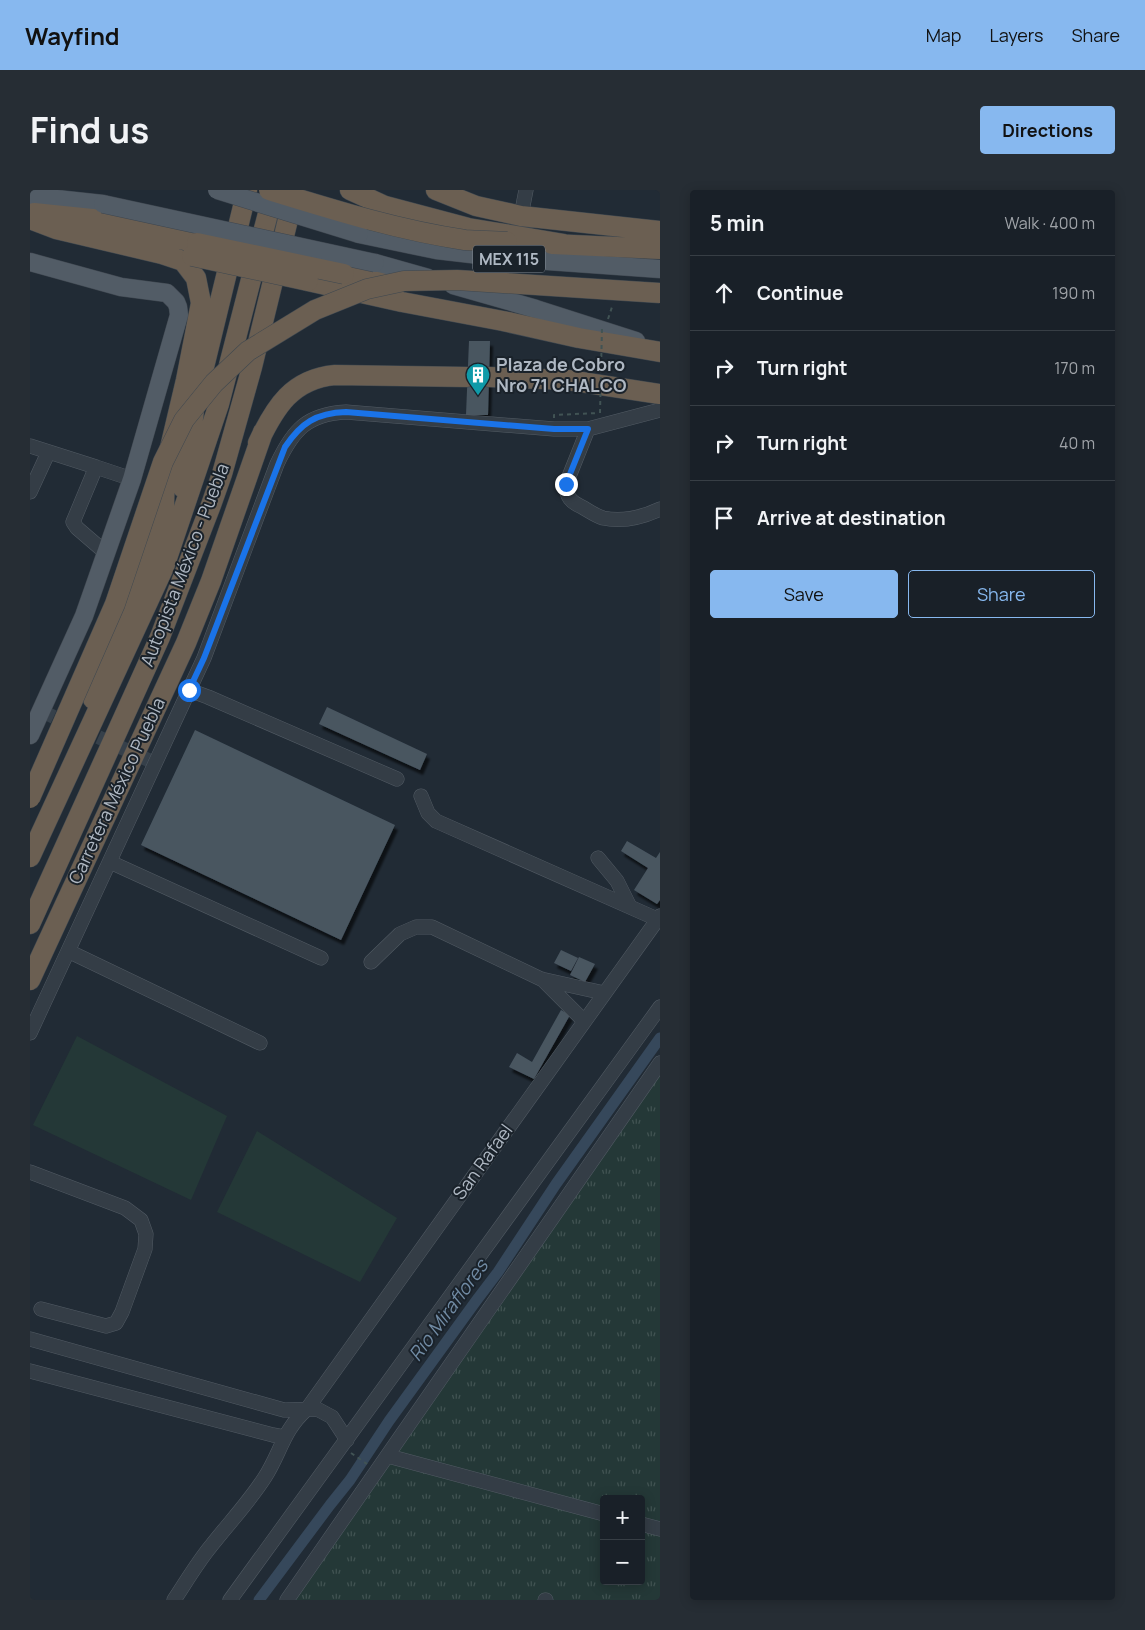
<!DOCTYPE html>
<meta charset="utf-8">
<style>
body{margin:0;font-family:Manrope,sans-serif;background:#262d34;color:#f1f3f6}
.controls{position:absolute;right:15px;bottom:15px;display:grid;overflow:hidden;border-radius:5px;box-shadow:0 2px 12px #0003}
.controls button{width:45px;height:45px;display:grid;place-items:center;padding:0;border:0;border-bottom:1px solid #373e45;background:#192028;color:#f1f3f6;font:25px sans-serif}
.stop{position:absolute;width:15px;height:15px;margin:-11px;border:4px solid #1a73e8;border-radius:50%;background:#fff}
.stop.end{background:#1a73e8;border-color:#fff;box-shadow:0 1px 5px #0008}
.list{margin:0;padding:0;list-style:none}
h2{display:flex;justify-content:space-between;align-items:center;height:65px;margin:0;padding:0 20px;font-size:21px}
h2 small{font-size:16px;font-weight:400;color:#9fa3a8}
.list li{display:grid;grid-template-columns:32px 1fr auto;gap:15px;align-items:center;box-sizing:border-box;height:75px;padding:0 20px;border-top:1px solid #373e45}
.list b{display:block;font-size:19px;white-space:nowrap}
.list em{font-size:16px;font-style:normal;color:#9fa3a8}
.actions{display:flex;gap:10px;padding:15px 20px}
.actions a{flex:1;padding:11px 0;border:1px solid #87b8ef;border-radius:5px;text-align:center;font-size:18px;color:#87b8ef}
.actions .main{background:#87b8ef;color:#111}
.icon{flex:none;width:28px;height:28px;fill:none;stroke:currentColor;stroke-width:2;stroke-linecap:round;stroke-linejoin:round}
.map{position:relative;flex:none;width:630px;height:1410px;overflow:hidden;border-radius:5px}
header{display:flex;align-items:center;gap:30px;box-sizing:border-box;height:70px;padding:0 25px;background:#87b8ef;color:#111}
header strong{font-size:24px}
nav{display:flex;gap:28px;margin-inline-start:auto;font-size:18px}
.intro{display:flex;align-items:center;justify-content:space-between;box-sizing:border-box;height:120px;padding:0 30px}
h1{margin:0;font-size:35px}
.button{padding:12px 22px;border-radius:5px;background:#87b8ef;color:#111;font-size:18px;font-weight:700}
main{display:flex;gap:30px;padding:0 30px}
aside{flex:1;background:#192028;border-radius:5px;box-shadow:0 2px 12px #0003}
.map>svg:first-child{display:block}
.grass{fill:url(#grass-tufts);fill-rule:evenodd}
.park{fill:#243837}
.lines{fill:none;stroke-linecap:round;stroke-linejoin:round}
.canal{stroke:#36485b;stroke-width:11}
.building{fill:#495661;filter:url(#shadow)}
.minor-tunnel{stroke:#36404a;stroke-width:14;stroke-dasharray:14 7;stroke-linecap:butt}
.minor-casing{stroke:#525b64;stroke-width:15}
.major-casing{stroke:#3e464f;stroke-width:19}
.highway-casing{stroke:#3f4850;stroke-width:21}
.path{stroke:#415354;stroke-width:2;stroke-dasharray:4 4;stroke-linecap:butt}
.minor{stroke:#343d46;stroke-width:14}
.major{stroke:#525c66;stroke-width:18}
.highway{stroke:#6b5f52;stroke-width:20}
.major-bridge-casing{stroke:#3e464f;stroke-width:19;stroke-linecap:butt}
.highway-bridge-casing{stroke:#3f4850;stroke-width:21;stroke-linecap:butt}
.path-bridge{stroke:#415354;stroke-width:2;stroke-dasharray:4 4;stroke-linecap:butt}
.major-bridge{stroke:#525c66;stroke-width:18}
.highway-bridge{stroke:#6b5f52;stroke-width:20}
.route{stroke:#1a73e8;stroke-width:6}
.labels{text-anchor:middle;stroke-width:4;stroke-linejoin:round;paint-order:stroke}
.shield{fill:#1a222a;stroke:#828b95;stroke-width:1}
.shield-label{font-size:16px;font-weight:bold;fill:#afb8c3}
.poi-label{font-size:18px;font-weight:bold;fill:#afb8c3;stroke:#1a222a;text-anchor:start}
.street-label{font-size:18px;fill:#afb8c3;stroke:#1a222a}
.water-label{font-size:19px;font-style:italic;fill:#718ba4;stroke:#1a222a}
</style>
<header>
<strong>Wayfind</strong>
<nav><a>Map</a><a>Layers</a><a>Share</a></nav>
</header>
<div class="intro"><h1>Find us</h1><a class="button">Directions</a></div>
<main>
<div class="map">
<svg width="630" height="1410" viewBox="0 0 630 1410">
<defs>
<pattern id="grass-tufts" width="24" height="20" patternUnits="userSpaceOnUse" patternTransform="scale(1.25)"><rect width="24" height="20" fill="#243837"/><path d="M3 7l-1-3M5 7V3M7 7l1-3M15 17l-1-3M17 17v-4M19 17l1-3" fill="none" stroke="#415352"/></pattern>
<filter id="shadow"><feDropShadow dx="3" dy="5" stdDeviation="1" flood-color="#0009"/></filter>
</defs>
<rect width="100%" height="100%" fill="#212b35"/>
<path class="grass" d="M630 884V1410H263ZM574 1309H611V1391H574Z"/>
<path class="park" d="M47 846 197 926 161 1010 3 935Z
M227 941 367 1028 330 1092 187 1022Z"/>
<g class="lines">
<path class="canal" d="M229 1410 300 1315 320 1290 359 1231 446 1111 468 1082 526 994 630 848"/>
</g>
<path class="building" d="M439 151H460L458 225H436Z
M297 517 397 564 390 580 289 534Z
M165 540 365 635 311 750 111 655Z
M597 651 626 668 630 662V710L627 714 604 700 618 678 591 661Z
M531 760 548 768 541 781 524 773Z
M549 767 565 774 555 792 540 785Z
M531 820 540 825 504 889 479 877 487 863 502 872Z"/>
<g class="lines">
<path class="minor-tunnel" d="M11 521 125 573"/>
<defs>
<path id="minor" d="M491 26 496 0
M558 239 536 294C536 307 541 312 552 317 559 321 566 326 573 328 592 332 613 327 630 319
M0 256 66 277 43 332 47 338 76 363
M66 277 102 289
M0 302 18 263
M159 500 178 507 367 589
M391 606 398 623 406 631 627 729
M568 668 587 691 600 717
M80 672 291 768
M38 761 230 853
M341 772 370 744 386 737H402L511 789 574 803
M512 789 554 831
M0 843 174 468 247 274C263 240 277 224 316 222L524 239H558L630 220
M0 982 95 1018 111 1030 116 1044 115 1059 92 1122 86 1133 76 1136 11 1119
M0 1149 254 1220 287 1219 302 1227 317 1250
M0 1181 243 1245 254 1247
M358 1266 574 1324
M611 1334 630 1339
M144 1410C156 1392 167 1373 181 1356 199 1333 219 1312 235 1287 251 1262 253 1240 277 1219L630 726
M200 1410 630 817
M257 1410 630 873
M515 1410H516"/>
<path id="major" d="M0 6 73 14
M329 44 406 60 475 68 630 79
M0 72 91 97 137 103 146 112 148 117 149 125 102 289 54 426 0 545
M345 73 398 88
M423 95 506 119 606 151"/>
<path id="highway" d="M320 0 355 16 438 38 534 54
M406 0 446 16 491 26 630 41
M4 23 72 30 167 53
M0 29 26 39 132 64 153 71 166 88 171 113 165 144 168 156
M522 54 630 59
M314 84 363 96
M278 91 372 112 473 131 549 148 630 162
M459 187 538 190 630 204
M228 253C245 217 262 189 305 185L437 187
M153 298 154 271 161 244 166 204 174 177 217 0
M107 422 111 384 134 318 135 279 156 190 165 144
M63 509 74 469 96 408
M0 667 134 377 189 214 244 0
M0 734 130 447 181 315 192 284 222 177 264 5
M0 790 156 453 181 391 233 242"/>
</defs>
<use href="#minor" class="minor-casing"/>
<use href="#major" class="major-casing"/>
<use href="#highway" class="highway-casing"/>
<path class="path" d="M578 129 583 114
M524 228V225L568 223
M321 1263 337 1274"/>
<use href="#minor" class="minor"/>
<use href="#major" class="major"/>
<use href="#highway" class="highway"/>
<defs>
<path id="major-bridge" d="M187 0 329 44
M73 14 345 73"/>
<path id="highway-bridge" d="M239 0C304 20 368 40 435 50 449 51 463 51 477 52
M167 53 314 84
M162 66 278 91
M0 608 85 414 133 272 154 230 184 193 218 161 285 120 337 99 374 91 427 90 630 103"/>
</defs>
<use href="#major-bridge" class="major-bridge-casing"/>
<use href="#highway-bridge" class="highway-bridge-casing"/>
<path class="path-bridge" d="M570 223 572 138"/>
<use href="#major-bridge" class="major-bridge"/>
<use href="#highway-bridge" class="highway-bridge"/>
</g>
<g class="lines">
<path class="route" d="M159 500 174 468 255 257C271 233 286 223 316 222L524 239H558L536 294"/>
</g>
<defs>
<symbol id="building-pin" viewBox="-11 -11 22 30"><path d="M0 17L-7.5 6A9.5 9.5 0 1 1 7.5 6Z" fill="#0f9aa8" stroke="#1a222a"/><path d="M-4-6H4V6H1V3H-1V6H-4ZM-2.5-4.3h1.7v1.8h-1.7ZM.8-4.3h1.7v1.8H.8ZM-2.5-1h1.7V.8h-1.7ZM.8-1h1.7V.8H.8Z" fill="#fff"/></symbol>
</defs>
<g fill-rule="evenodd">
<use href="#building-pin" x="434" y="171" width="28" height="38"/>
</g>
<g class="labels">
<rect class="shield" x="443" y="55.5" width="72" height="27" rx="4"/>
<g class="shield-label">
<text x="479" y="75">MEX 115</text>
</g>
<g class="poi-label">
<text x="466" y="181">Plaza de Cobro<tspan x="466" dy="21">Nro 71 CHALCO</tspan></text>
</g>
<g class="street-label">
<text transform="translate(155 375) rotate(-69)" y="6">Autopista México - Puebla</text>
<text transform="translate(87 601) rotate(-65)" y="6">Carretera México Puebla</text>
<text transform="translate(453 972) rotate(-54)" y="6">San Rafael</text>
</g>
<g class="water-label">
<text transform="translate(418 1120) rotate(-54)" y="7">Rio Miraflores</text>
</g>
</g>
</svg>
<div class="controls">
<button>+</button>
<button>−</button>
</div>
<div class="stop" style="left:159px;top:500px"></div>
<div class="stop end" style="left:536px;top:294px"></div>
</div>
<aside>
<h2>5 min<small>Walk · 400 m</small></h2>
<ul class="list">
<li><svg class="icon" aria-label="ahead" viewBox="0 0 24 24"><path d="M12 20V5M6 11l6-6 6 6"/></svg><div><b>Continue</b></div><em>190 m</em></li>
<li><svg class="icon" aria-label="right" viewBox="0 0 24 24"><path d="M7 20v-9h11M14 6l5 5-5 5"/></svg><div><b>Turn right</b></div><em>170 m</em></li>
<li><svg class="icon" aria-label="right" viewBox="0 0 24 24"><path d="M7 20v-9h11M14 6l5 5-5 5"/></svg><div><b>Turn right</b></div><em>40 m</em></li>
<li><svg class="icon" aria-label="arrive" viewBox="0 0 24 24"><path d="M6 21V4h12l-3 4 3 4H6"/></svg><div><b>Arrive at destination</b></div></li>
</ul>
<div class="actions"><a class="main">Save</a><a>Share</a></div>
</aside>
</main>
